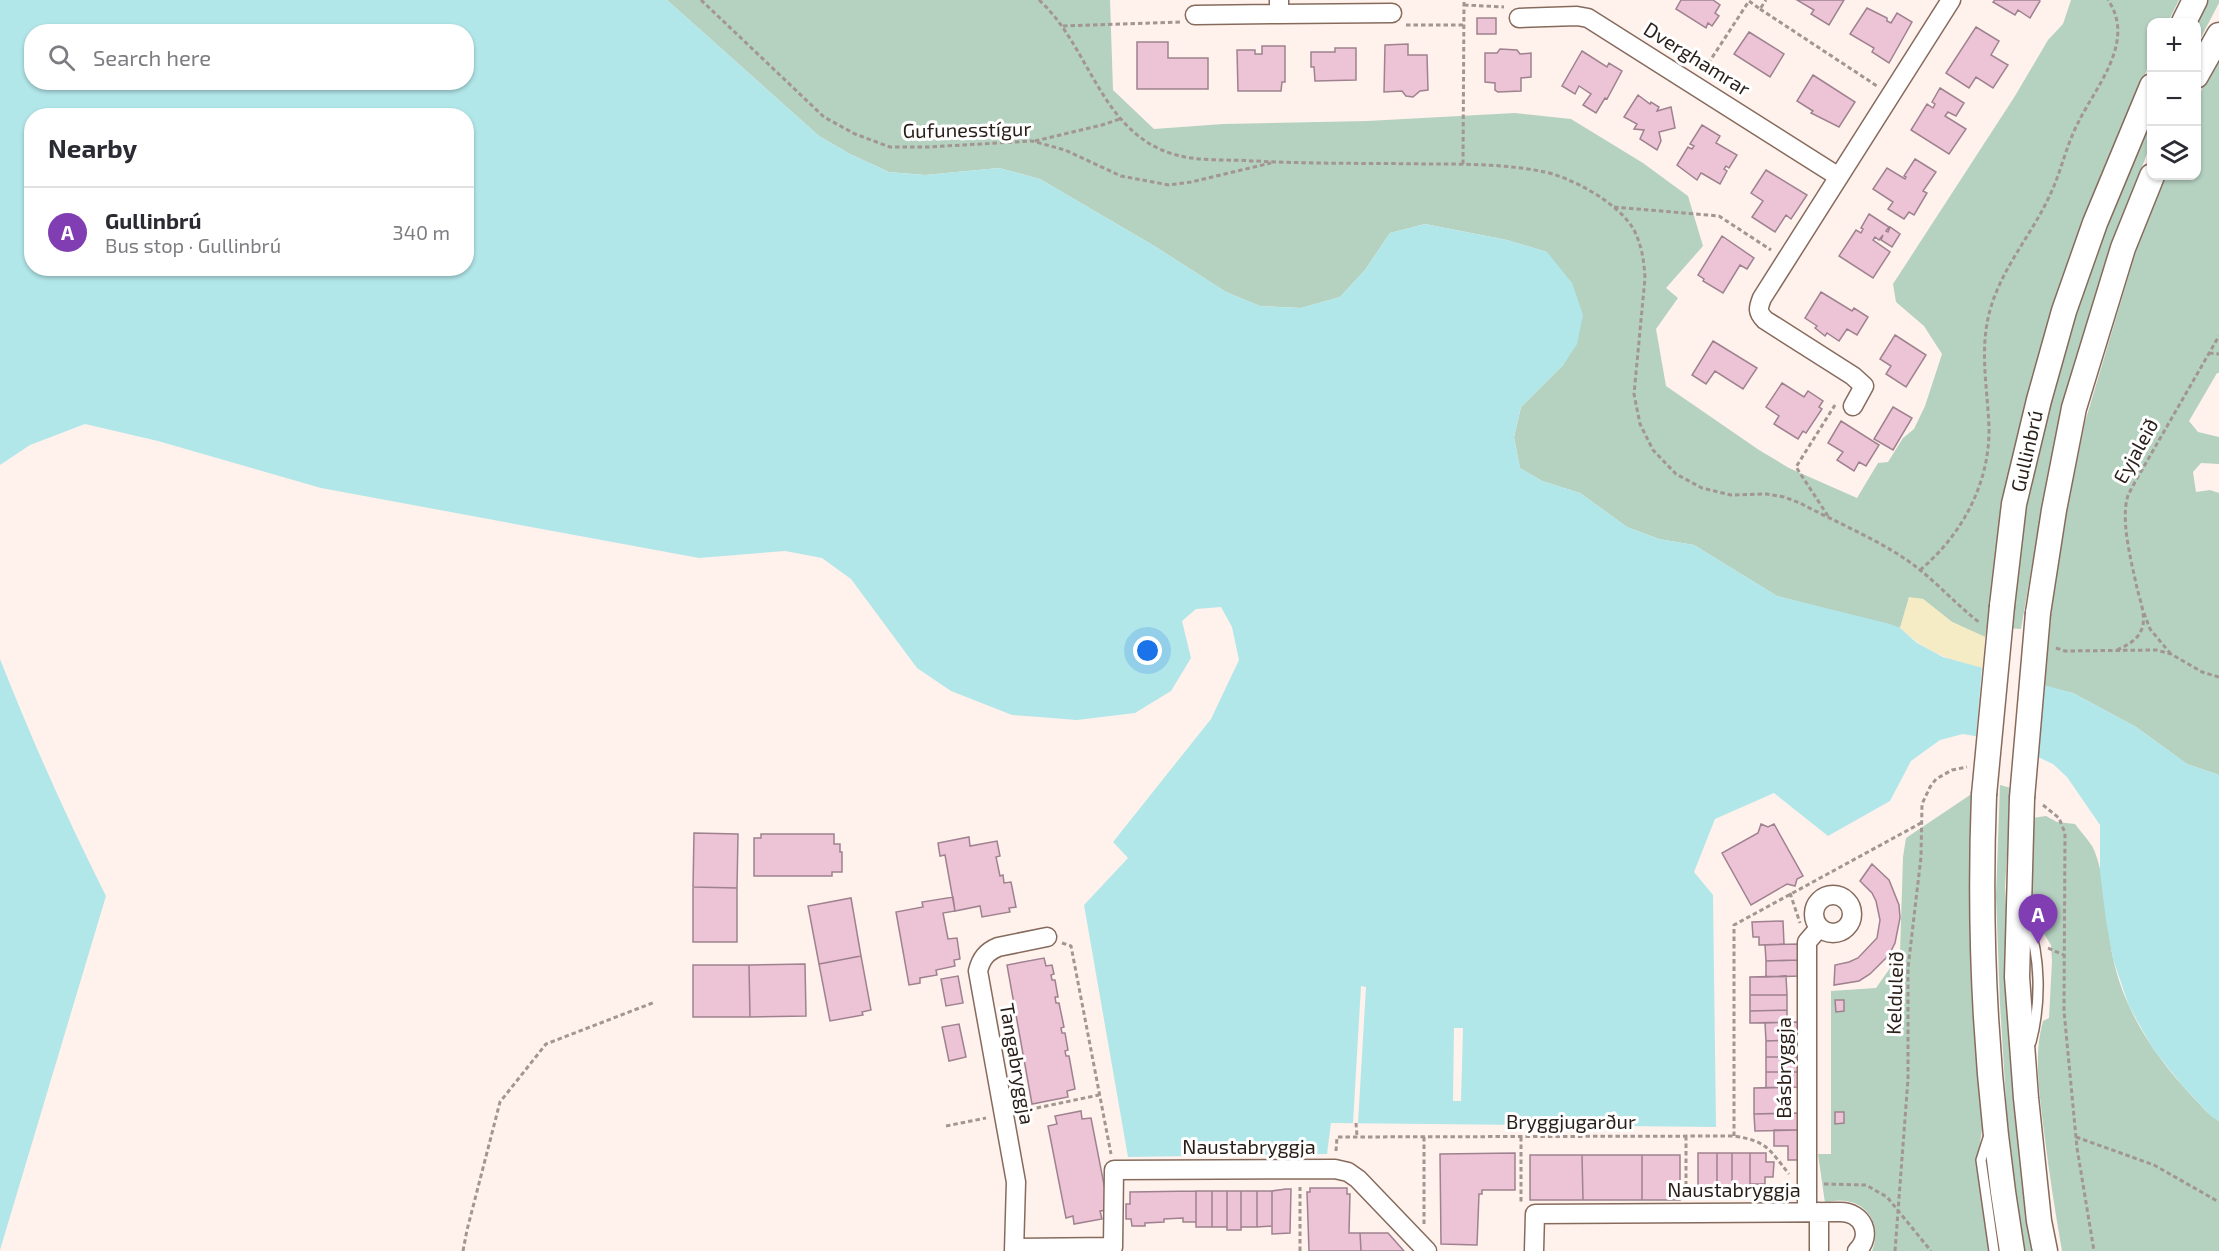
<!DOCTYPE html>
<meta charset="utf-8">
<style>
body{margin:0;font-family:"Exo 2",sans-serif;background:#f7f7f7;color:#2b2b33}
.controls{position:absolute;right:18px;top:18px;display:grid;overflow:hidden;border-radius:12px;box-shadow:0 2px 4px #0004}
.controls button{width:54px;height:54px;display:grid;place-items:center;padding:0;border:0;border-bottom:2px solid #e1e1e2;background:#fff;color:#2b2b33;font:30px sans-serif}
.you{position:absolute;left:1148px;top:651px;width:21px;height:21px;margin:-15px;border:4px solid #fff;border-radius:50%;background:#1a73e8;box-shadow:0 0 0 9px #1a73e833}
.badge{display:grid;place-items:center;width:39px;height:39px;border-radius:50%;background:#813eb3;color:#fff;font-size:20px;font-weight:700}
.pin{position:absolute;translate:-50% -50px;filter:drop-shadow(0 2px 3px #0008)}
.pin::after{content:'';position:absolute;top:32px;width:21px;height:18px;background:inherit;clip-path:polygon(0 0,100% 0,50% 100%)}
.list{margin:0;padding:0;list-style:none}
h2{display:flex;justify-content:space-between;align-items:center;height:78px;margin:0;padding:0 24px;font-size:26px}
h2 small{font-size:20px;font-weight:400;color:#7c7c81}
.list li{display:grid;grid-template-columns:39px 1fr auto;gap:18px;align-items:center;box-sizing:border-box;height:90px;padding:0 24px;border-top:2px solid #e1e1e2}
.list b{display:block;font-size:22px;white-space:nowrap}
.list p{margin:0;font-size:20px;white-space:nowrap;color:#7c7c81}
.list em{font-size:20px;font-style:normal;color:#7c7c81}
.icon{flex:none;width:33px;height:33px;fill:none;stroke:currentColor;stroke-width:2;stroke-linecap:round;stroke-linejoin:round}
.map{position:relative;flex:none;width:2219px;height:1251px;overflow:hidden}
.search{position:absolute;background:#fff;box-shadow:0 2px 4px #0004;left:24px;top:24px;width:450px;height:66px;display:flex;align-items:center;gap:15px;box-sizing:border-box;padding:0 21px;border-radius:24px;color:#7c7c81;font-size:22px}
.panel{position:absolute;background:#fff;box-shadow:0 2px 4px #0004;left:24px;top:108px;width:450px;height:168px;border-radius:24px}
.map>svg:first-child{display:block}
.green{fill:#b5d1c0}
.sand{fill:#f5ebc5}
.water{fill:#b2e7ea;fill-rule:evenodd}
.pier{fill:#fff1eb}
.building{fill:#edc3d6;stroke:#9f828f;stroke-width:1.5}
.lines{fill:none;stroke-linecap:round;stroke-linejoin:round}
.lane-casing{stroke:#866b5d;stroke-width:12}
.street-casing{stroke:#866b5d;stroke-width:21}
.secondary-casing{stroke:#866b5d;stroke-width:27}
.path{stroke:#a29690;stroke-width:3;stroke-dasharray:4.5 3;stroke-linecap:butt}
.lane{stroke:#fff;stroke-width:9}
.street{stroke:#fff;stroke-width:18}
.secondary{stroke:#fff;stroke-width:24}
.secondary-bridge-casing{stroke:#866b5d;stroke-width:27;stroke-linecap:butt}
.secondary-bridge{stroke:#fff;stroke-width:24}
.labels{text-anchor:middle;stroke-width:6;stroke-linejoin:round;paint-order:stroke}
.street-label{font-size:20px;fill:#291e18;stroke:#fff}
</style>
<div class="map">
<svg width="2219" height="1251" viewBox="0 0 2219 1251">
<rect width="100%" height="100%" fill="#fff1eb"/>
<path class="green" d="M667 0H1110L1113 90 1154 129 1223 124 1367 121 1515 113 1571 119 1643 163 1688 196 1703 246 1666 288 1678 298 1656 329 1666 386 1759 450 1789 468 1857 498 1878 463 1888 462 1903 438 1914 429 1925 406 1942 354 1924 326 1896 302 1893 284 2015 96 2048 40 2063 24 2071 0H2179L2168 22H2152L2151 60 2140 86 1993 596 1985 637 1952 622 1923 599 1909 598 1900 628 1777 596 1694 545 1659 539 1627 527 1580 493 1542 481 1520 468 1514 437 1521 407 1564 364 1547 252 1507 240 1425 224 1390 233 1365 270 1340 297 1301 308 1260 306 1226 292 1156 247 1040 179 999 168 925 175 889 172 850 154 819 136Z
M2206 0H2219V3L2197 45 2196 22Z
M2219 53V373H2217L2189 421 2198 432 2219 437V464L2201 463 2193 472 2196 492 2210 490 2219 493V775L2187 764 2136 727 2073 693 2044 686 2057 559 2085 422 2139 241 2166 176H2196L2197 100Z
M2151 110V143L2122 220 2065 402 2048 472 2021 629 2007 628C2025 493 2058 357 2103 228 2118 188 2136 149 2151 110Z
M2000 785 2011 788 2005 887 2012 1038 2035 1251H2023L2007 1116 2000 1004 1996 896Z
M1973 793 1983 1122 1977 1165 1991 1251H1872C1885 1218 1858 1192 1825 1203L1818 1154H1831V991L1876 988 1900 954 1903 857 1906 838Z
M2046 816 2057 822 2075 824C2080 831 2087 838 2092 846 2105 868 2107 930 2113 958 2124 1011 2156 1058 2192 1096 2201 1105 2208 1115 2219 1121V1251H2062C2055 1211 2049 1172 2044 1132 2040 1095 2033 1057 2043 1021L2049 1018 2052 961 2051 945 2033 916 2029 866 2032 818Z"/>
<path class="sand" d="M1909 597 1923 599 1952 622 1985 637 1982 669C1948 659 1926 652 1900 628Z"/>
<path class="water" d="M0 0H667L819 136 850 154 889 172 925 175 999 168 1040 179 1156 247 1226 292 1260 306 1301 308 1340 297 1365 270 1390 233 1425 224 1507 240 1547 252 1572 283 1583 315 1577 344 1564 364 1521 407 1514 437 1520 468 1542 481 1580 493 1627 527 1659 539 1694 545 1777 596 1890 624 1900 628 1917 643 1943 657 2073 693 2136 727 2187 764 2219 775V1121L2212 1117 2182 1085 2153 1049 2129 1006 2113 959 2106 920 2100 872V825L2067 777 2053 764 2003 741 1963 734 1940 740 1911 761 1890 801 1828 836 1774 793 1715 819 1694 872 1713 895 1716 1127 1331 1123 1327 1154 1128 1157 1084 905 1128 858 1113 842 1211 719 1239 660 1232 627 1221 607 1196 609 1182 621 1191 658 1171 691 1135 713 1077 720 1012 715 951 691 917 668 851 579 822 558 785 551 699 558 321 488 158 441 85 424 30 445 0 465ZM32 32H466V82H32ZM32 116H466V268H32Z
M0 659C32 740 67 819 106 896L0 1250Z"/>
<path class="pier" d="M1982 666 2045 683 2038 760 2003 744 1976 739Z
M1361 986 1366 987 1358 1123H1353Z
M1454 1028H1463L1461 1101H1453Z"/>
<path class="building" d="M1681 0H1713L1720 5 1715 13 1719 16 1712 26 1708 23 1706 28 1676 9Z
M1797 0H1844L1829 25 1811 14 1814 10Z
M1995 0H2039L2040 1 2030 18 2018 10 2015 15 1993 2Z
M1867 8 1887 18V21L1891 23 1897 13 1912 22 1889 63 1872 52 1874 48 1850 34Z
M1477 18H1496V34H1477Z
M1976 27 1999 41 1991 55 2008 65 1993 88 1976 77 1969 88 1946 73Z
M1749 32 1784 54 1770 77 1734 54Z
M1137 42H1168V58H1208V89H1137Z
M1408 44V55H1427L1428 90 1420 91 1413 97 1406 96 1402 91 1384 92 1385 45Z
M1262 46H1285V82H1282L1281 91H1238L1237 50H1255V54H1262Z
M1335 48H1356V80L1315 81 1314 67H1311V52H1335Z
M1500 49 1517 50 1520 54 1531 53V77L1521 78V91L1498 92 1495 90V83L1485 82V53H1497Z
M1582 51 1607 67 1609 63 1622 71 1607 99 1605 98 1596 113 1583 105 1591 94 1579 86 1575 94 1562 86Z
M1813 75 1855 102 1839 127 1811 113 1813 111 1797 101Z
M1940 88 1964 103 1956 116 1948 112 1945 116 1966 129 1949 154 1911 130 1927 104 1933 108 1935 104 1932 102Z
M1638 95 1650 104 1651 102 1659 107 1657 111 1671 107 1675 128 1659 132 1661 141 1657 150 1640 139 1644 130 1634 129 1637 124 1624 117Z
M1702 125 1720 136 1716 143 1737 155 1729 168 1726 166 1724 169 1727 171 1720 184 1703 174 1701 173 1697 180 1677 165 1688 147 1692 149 1694 146 1690 144Z
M1915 159 1936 172 1923 191 1927 193 1914 215 1909 212 1904 219 1888 209 1893 202 1873 189 1887 168 1905 179 1906 177 1904 176Z
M1766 170 1807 195 1791 219 1786 215 1775 232 1752 217 1763 201 1751 193Z
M1869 214 1889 227 1886 231 1888 232 1890 227 1900 234 1892 247 1881 240 1883 235 1879 240 1875 237 1873 240 1890 252 1873 278 1839 256 1856 230 1861 233 1863 229 1861 228Z
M1722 236 1754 258 1747 269 1740 265 1723 293 1703 281 1704 279 1698 275Z
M1821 292 1852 311 1854 308 1868 317 1857 335 1847 329 1839 341 1827 333 1825 336 1815 328 1817 326 1805 318Z
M1895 335 1926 355 1906 387 1886 374 1891 366 1880 359Z
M1713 341 1757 368 1743 389 1715 371 1706 384 1692 375Z
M1782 383 1804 397 1808 391 1823 401 1819 407 1822 409 1806 433 1803 431 1798 439 1774 424 1779 416 1766 407Z
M1893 407 1912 418 1893 450 1874 439Z
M1841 421 1879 445 1866 466 1859 462 1854 471 1837 460 1843 452 1828 443Z
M1761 824 1768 827 1774 824 1803 876 1797 879 1795 886 1787 884 1751 905 1722 853 1758 833Z
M694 833 738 834 737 888 693 887Z
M761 834H834V844H840V852H842V872H832V876H754V838H761Z
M969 837 970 846 997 841 1000 856 996 857 1000 876 1003 875 1004 883 1011 882 1016 907 1009 908 1010 912 982 917 980 906 955 911 945 855 940 856 938 843Z
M1872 864 1889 880 1899 905 1900 918 1895 943 1889 955 1870 974 1859 981 1834 985 1835 965 1849 962 1858 958 1877 938 1880 920 1876 901 1872 893 1860 881Z
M693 887 737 888V942H693Z
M953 897 955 911 943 913 948 939 957 938 960 959 954 960 955 966 936 970 937 975 920 978V983L909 985 896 912 923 907 922 902Z
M851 898 861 956 819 964 808 906Z
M1783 921 1784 944 1759 945V937H1753L1752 922Z
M1798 944V960L1766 961 1765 945Z
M861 956 871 1010 862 1012 863 1015 830 1021 819 964Z
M1044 958 1046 966 1052 965 1054 974 1051 975 1052 980H1055L1058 997H1055L1056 1003H1059L1064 1027 1061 1028 1062 1033H1065L1068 1050 1065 1051 1066 1056H1069L1075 1089 1067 1091 1068 1097 1032 1104 1007 965Z
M1798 960 1799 976 1766 977V961Z
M805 964 806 1016 750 1017 749 965Z
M693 965H749L750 1017H693Z
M958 976 963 1003 946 1006 941 979Z
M1786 976 1787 995H1750V977Z
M1750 995H1787V1010L1750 1011Z
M1835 1000H1844V1011L1836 1012Z
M1787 1010V1022L1750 1023V1011Z
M1798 1022V1040L1766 1041 1765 1023Z
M959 1024 966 1057 949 1061 942 1027Z
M1798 1040V1057H1766V1041Z
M1766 1057H1798V1072H1766Z
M1766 1072H1798L1799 1087 1766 1088Z
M1789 1087 1790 1113 1754 1114V1088Z
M1081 1111 1082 1119 1091 1118 1109 1210 1100 1211 1102 1219 1074 1224 1073 1216 1066 1218 1048 1126 1057 1124 1055 1116Z
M1835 1112H1844V1123L1835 1124Z
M1798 1113 1799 1130 1755 1131 1754 1114Z
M1774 1130H1799V1160H1788V1146H1774Z
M1515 1153V1190H1482V1194H1479L1477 1245 1441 1244 1440 1154Z
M1698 1153H1717V1187H1698Z
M1717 1153H1732V1187H1717Z
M1732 1153H1750V1187H1732Z
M1750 1153H1766V1162H1774L1773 1177H1765V1184H1750Z
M1530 1155H1582L1583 1200H1530Z
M1582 1155H1642V1200H1583Z
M1642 1155H1680V1200H1642Z
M1310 1188H1347V1194H1350L1349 1233H1360L1361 1251H1309L1307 1192H1310Z
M1286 1189H1291L1290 1233 1272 1234V1191Z
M1196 1191V1222H1183V1218L1164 1219V1222L1145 1223V1226H1132L1131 1219H1126V1204H1130V1192Z
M1196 1191H1212V1227H1196Z
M1212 1191H1227V1227H1212Z
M1227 1191H1241V1230H1227Z
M1241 1191H1257V1227H1241Z
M1257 1191H1272V1226L1257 1227Z
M1360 1233H1388L1404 1251H1361Z"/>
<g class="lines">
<defs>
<path id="lane" d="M2027 920C2041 956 2041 1004 2031 1042
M1988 1138 1981 1160 1994 1251"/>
<path id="street" d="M1279 0V14L1392 13
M1195 15 1279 14
M1519 18 1577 16 1588 18 1839 177
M1853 406 1864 386 1853 376 1765 320C1757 312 1758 308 1762 298L1951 0
M1814 914a19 19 0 1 1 38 0a19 19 0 1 1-38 0Z
M1807 1212V942L1819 928
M1819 1212V1251
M1015 1248 1113 1247 1114 1170 1335 1169 1348 1172 1358 1179 1427 1251
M1014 1251 1016 1182 978 971C981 959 986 952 998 947L1047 937
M1534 1251 1535 1214 1840 1212C1863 1212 1873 1235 1857 1251"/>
<path id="secondary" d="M2184 22 2195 0
M2196 76 2219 35
M2002 606 2014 504 2039 400 2064 311 2095 223 2152 86
M2038 613 2054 510 2074 408 2123 248 2152 176
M1984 795C1978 948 1987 1100 2012 1251
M2022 798 2017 977 2026 1098 2039 1221 2045 1251"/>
</defs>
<use href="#lane" class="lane-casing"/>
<use href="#street" class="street-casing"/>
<use href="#secondary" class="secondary-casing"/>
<path class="path" d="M701 0 824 117 855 134 890 147H928L1032 141 1065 150 1121 176 1169 185 1191 182 1271 163
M1039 0C1090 46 1100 132 1173 154 1198 162 1228 159 1254 161 1312 164 1369 163 1427 164 1464 164 1503 164 1540 171 1570 176 1619 203 1634 230 1642 246 1644 261 1645 278L1634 394 1640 424 1653 450 1676 474 1702 488 1731 495 1766 494 1784 497 1800 503C1837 523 1889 544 1920 570 1940 586 1958 606 1979 622
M1464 5 1504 7
M1760 9 1877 86
M1406 25H1463
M1063 26 1181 22
M1704 70 1749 1 1760 9 1766 0
M1035 141 1102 125 1120 119
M1463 164 1464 0
M1614 207 1719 216 1771 250
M2209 353 2219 354
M1828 516 1796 467 1835 405
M1920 570C1962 535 1990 483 1989 427 1987 378 1976 337 1998 288 2012 256 2034 229 2049 197 2061 173 2066 145 2079 121 2097 85 2136 41 2108 0
M2144 613 2150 629 2170 653
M2056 648 2065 651 2156 650 2171 654 2202 672 2219 677
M2117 650C2128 645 2140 639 2143 625 2145 613 2140 600 2137 588 2132 564 2121 524 2127 499 2128 494 2132 488 2135 482L2219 336
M2043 805 2059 818 2065 833 2064 1011 2077 1148 2094 1251
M1790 893 1800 923
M1062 943 1071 946 1111 1154
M2048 948 2064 955
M1022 1111 1099 1095
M1356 1123 1357 1136
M946 1126 986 1118
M1686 1136V1195
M1734 1136V925L1921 823
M1521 1137V1204
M2076 1137 2154 1165 2219 1202
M1336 1151 1337 1137 1734 1136C1767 1141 1769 1149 1789 1174
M1824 1184 1866 1185 1887 1197 1931 1251
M1424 1224V1137
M463 1251 467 1230 500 1102 546 1044 655 1002
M1300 1251V1187
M1895 1251 1908 1079V968L1921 857 1922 804 1930 787 1936 779 1952 770 1967 767"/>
<use href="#lane" class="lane"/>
<use href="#street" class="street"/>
<use href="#secondary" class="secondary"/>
<defs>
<path id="secondary-bridge" d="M1984 795 2002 606
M2022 798 2038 613"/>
</defs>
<use href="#secondary-bridge" class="secondary-bridge-casing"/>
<use href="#secondary-bridge" class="secondary-bridge"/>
</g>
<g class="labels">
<g class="street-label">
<text transform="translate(1697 59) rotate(32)" y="7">Dverghamrar</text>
<text transform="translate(967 130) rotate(-1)" y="7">Gufunesstígur</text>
<text transform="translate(2027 451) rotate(-77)" y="7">Gullinbrú</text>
<text transform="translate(2136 451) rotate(-61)" y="7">Eyjaleið</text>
<text transform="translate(1895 993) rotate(-88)" y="7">Kelduleið</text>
<text transform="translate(1017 1064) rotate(80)" y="7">Tangabryggja</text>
<text transform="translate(1784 1068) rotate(-90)" y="7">Básbryggja</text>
<text x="1571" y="1129">Bryggjugarður</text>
<text x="1249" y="1154">Naustabryggja</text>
<text x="1734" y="1197">Naustabryggja</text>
</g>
</g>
</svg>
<div class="controls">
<button>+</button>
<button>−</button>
<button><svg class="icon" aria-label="layers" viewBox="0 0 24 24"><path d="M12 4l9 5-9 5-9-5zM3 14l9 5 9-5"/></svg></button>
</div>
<div class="you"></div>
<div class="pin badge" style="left:2038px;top:944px">A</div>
<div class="search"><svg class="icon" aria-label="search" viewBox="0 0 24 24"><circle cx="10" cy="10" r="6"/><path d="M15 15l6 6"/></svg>Search here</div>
<section class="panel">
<h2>Nearby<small></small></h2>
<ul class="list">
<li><span class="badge">A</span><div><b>Gullinbrú</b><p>Bus stop · Gullinbrú</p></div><em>340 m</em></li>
</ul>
</section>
</div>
